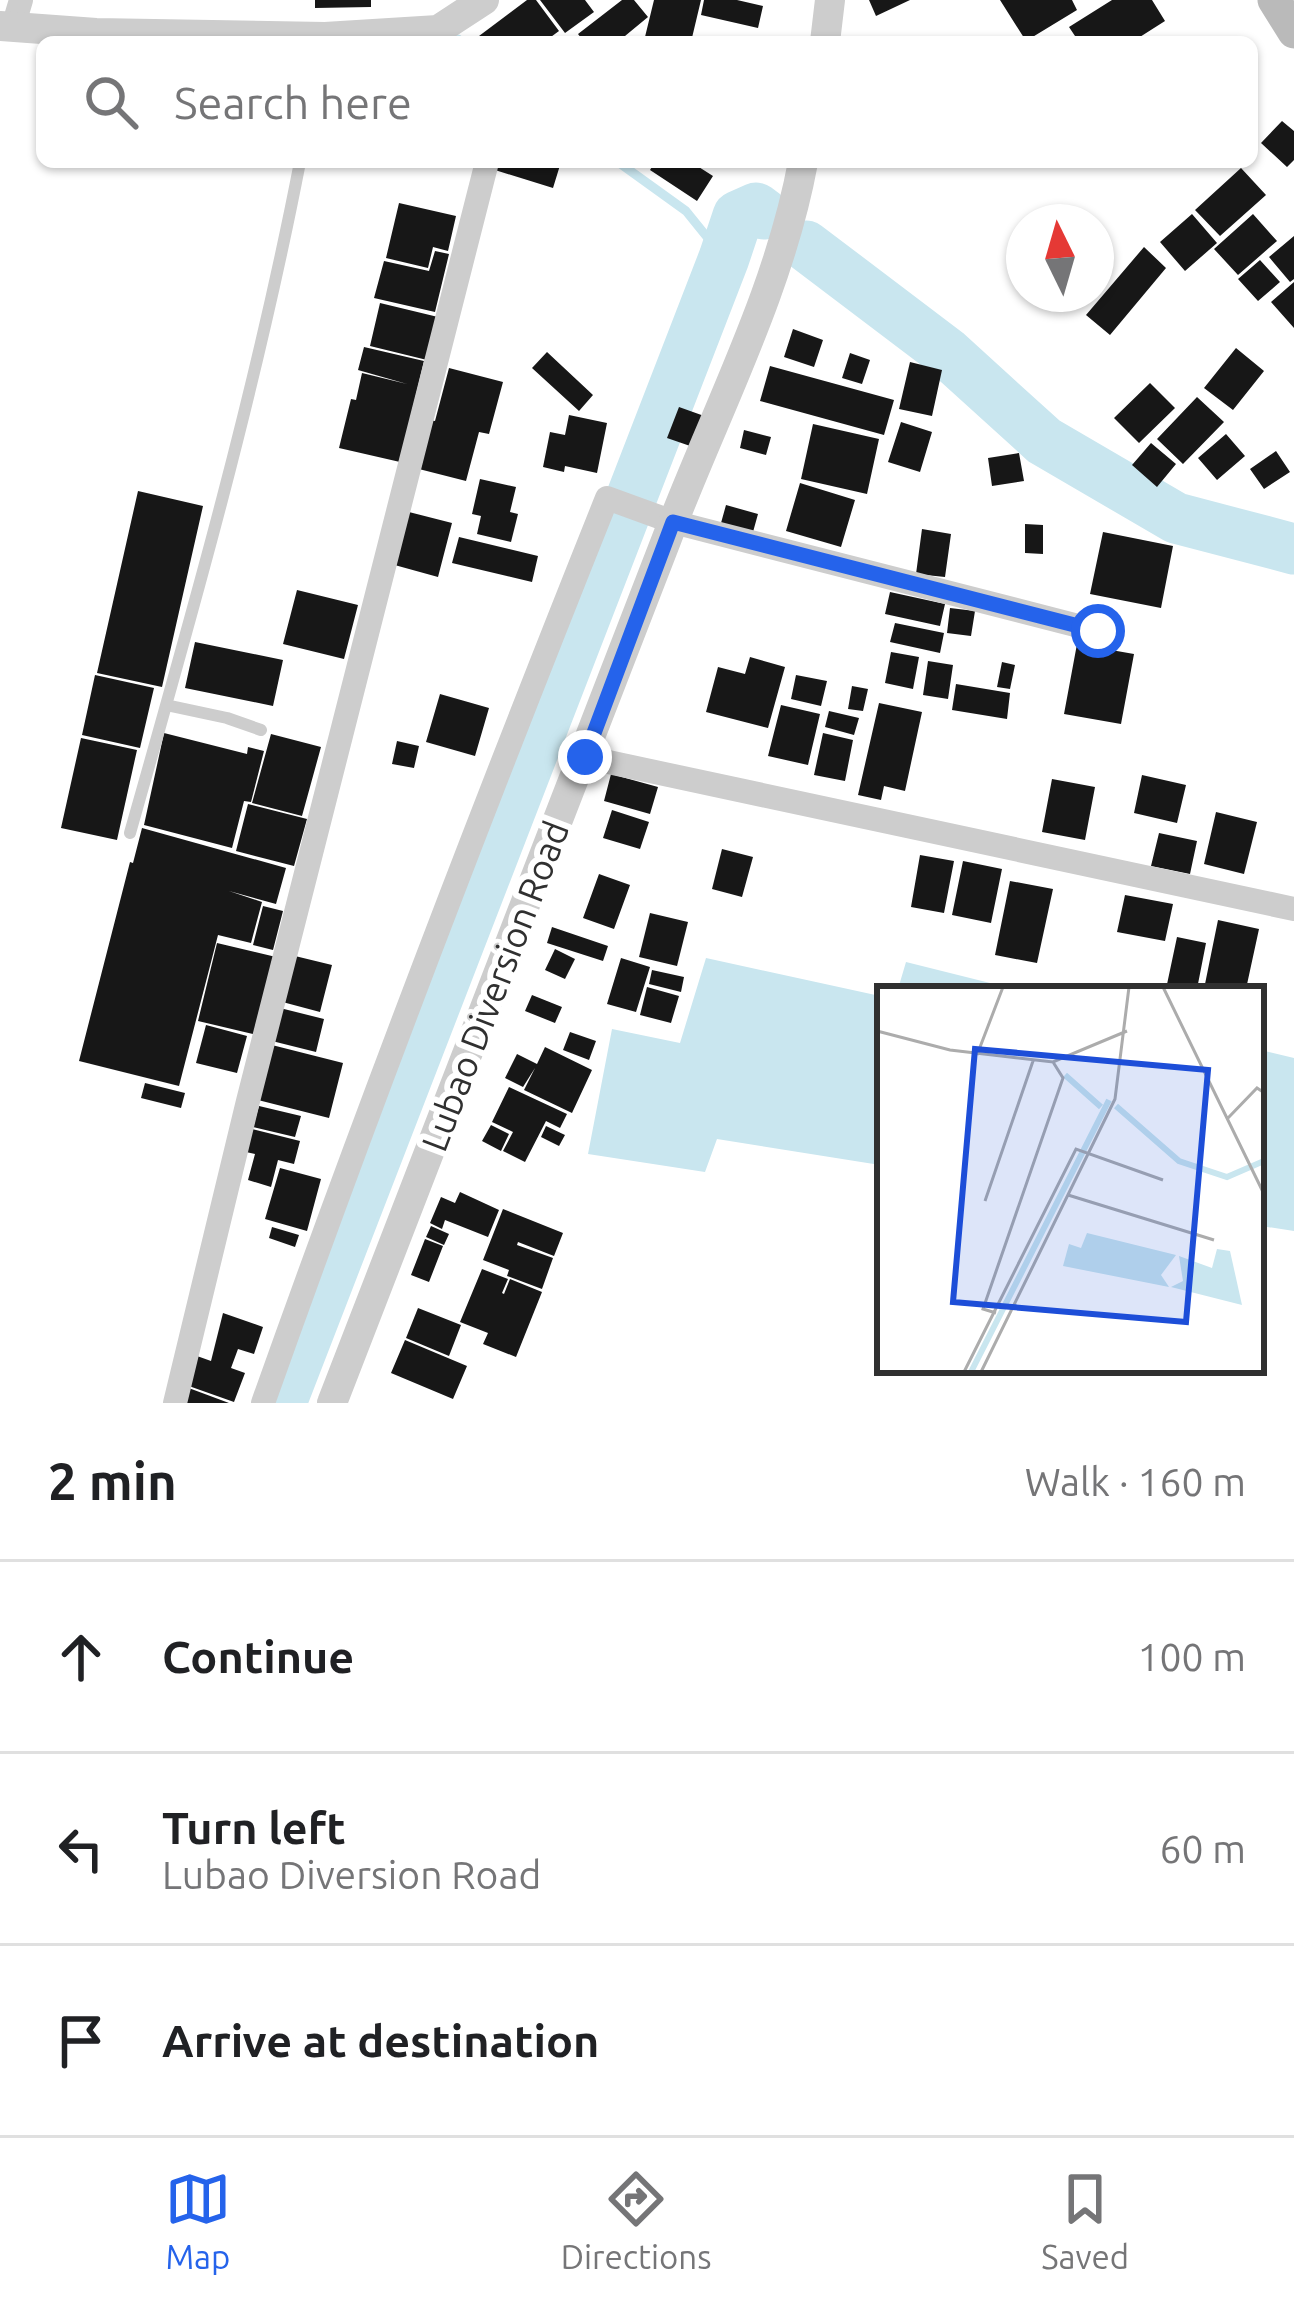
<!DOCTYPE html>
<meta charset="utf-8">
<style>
body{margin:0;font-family:Ubuntu,sans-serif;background:#f6f6f6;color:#202124}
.compass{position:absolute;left:1006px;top:204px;width:108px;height:108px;border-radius:50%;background:#fff;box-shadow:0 3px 9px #0004;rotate:355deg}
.stop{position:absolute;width:36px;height:36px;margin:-27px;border:9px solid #2563eb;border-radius:50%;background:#fff}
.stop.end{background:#2563eb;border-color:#fff;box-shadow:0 3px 12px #0008}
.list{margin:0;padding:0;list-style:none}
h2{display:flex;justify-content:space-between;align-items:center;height:156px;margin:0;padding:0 48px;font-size:51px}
h2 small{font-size:39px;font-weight:400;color:#757577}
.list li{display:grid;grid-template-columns:78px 1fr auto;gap:36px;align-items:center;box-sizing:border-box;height:192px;padding:0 48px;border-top:3px solid #e0e0e0}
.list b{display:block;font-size:45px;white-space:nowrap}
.list p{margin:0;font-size:39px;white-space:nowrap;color:#757577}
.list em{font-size:39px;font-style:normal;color:#757577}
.icon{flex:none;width:66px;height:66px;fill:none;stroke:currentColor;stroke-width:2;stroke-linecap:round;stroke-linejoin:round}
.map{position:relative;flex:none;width:1294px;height:1403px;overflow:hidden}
.search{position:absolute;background:#fff;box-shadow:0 3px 9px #0004;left:36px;right:36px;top:36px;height:132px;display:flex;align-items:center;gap:30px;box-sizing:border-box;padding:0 42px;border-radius:18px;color:#757577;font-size:45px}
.sheet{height:732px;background:#fff}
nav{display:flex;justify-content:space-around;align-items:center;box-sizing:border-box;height:168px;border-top:3px solid #e0e0e0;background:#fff;font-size:33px;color:#757577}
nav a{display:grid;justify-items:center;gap:6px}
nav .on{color:#2563eb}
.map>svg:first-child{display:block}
.water{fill:#c9e6ef}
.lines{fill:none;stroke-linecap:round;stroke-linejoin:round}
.stream{stroke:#c9e6ef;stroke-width:9}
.river{stroke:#c9e6ef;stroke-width:51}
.building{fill:#171717}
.service{stroke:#cdcdcd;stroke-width:12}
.minor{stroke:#cdcdcd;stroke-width:24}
.tertiary{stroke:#cdcdcd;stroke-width:30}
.secondary{stroke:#bababa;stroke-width:33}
.route{stroke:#2563eb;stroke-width:15}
.labels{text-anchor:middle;stroke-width:12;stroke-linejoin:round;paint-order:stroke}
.street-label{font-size:36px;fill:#303030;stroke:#fff}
.inset-river{fill:none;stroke:#c9e6ef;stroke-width:6}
.inset-road{fill:none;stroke:#acacac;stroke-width:3}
.view{fill:#1d4ed8;fill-opacity:0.15;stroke:#1d4ed8;stroke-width:6}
.inset-edge{fill:none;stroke:#303030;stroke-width:6}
</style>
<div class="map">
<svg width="1294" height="1403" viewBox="0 0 1294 1403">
<rect width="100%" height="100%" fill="#fff"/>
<path class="water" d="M706 958 880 996V1165L717 1139 705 1172 588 1154 612 1029 680 1043Z
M906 962 1014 989H898Z
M1261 1050 1294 1058V1231L1261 1226V1148L1265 1119 1261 1113Z"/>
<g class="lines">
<path class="stream" d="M458 39 461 42
M618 162 686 211 724 258"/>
<path class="river" d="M806 246 946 352 1044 441 1176 518 1294 549
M281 1403 724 258 738 216 756 208 764 214"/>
</g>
<path class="building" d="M315 0H371V7L315 8Z
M527 0H536L559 31 544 42H484L479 36Z
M540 0H585L594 12 565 33Z
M622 0H634L648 17 625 36 631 42H584L578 34Z
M654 0H701L691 42 644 41Z
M704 0H737L763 6 758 28 701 15Z
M869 0H910L876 16Z
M1000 0H1072L1077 10 1026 41Z
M1112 0H1152L1165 21 1132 42H1079L1069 27Z
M1282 121 1294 131V160L1287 167 1261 143Z
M498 162H561L553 188 495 170Z
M655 162H691L713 176 697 201 650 170Z
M1241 168 1266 195 1220 236 1195 210Z
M399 203 456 216 448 251 433 247 428 268 386 258Z
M1192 214 1217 243 1185 271 1160 242Z
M1253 214 1277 241 1238 275 1214 249Z
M1294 236V279L1290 282 1269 257Z
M1144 247 1166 268 1110 335 1086 315Z
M435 251 449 254 435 312 374 298 384 261 429 271Z
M1260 260 1280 282 1258 301 1238 279Z
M1294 282V328L1271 302Z
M380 303 438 317 427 360 370 346Z
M793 329 823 340 814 367 784 357Z
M364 347 424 361 400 462 339 448 351 399 356 400 362 373 407 384 358 370Z
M1236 348 1264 371 1233 410 1204 388Z
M547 352 593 395 579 411 532 368Z
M850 353 870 360 862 384 842 378Z
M910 362 942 370 932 416 899 409Z
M770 366 894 400 884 435 760 401Z
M449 368 503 382 489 434 479 432 466 481 415 468 429 420 435 421Z
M1150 383 1175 408 1139 443 1114 418Z
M1197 397 1224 422 1183 464 1157 439Z
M679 407 707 417 696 448 667 438Z
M569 415 607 423 597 473 565 466 564 472 543 467 550 432 565 435Z
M901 422 932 432 920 472 888 462Z
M813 424 879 439 867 494 801 479Z
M744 430 771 437 766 455 740 448Z
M1226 434 1245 456 1217 480 1198 458Z
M1151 443 1176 464 1157 487 1132 465Z
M1276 451 1290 472 1264 489 1250 469Z
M1019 453 1024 481 992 486 988 458Z
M480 479 516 487 510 512 518 514 511 542 477 534 481 516 472 514Z
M800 483 855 500 841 547 786 531Z
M138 491 203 506 162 687 97 673Z
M726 505 758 514 753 532 721 523Z
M405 511 452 523 438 577 391 564Z
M1025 524 1043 525V554L1025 553Z
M922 529 951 534 945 577 916 574Z
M1103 532 1173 546 1161 608 1090 594Z
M459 537 538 556 532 582 452 563Z
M297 590 358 605 344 659 283 644Z
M890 592 945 604 940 626 885 614Z
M950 608 975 611 971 636 947 633Z
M895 623 944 633 940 653 890 642Z
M195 642 283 660 273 706 185 688Z
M1077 644 1134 654 1121 724 1064 714Z
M891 652 919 657 913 689 885 683Z
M750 657 785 667 768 728 706 712 718 667 745 674Z
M928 661 953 665 948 699 923 695Z
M1002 662 1015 665 1010 689 997 687Z
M95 675 154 688 140 748 82 735Z
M796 675 827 681 821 706 791 699Z
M956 684 1010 693 1007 719 952 710Z
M852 686 868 689 863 711 848 709Z
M440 694 489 708 475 756 426 742Z
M879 703 922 712 905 791 884 786 881 800 858 795Z
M781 705 820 714 808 765 768 756Z
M829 711 859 718 854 735 825 727Z
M164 733 247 754 248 747 264 751 251 802 244 801 232 848 144 825Z
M823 733 853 740 845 781 814 775Z
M271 734 321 747 302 816 252 803Z
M81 738 137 750 117 840 61 828Z
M397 741 419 746 414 768 392 764Z
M611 774 658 787 650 814 604 801Z
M1142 775 1186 785 1177 823 1134 813Z
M1052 779 1095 787 1085 840 1042 832Z
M248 804 307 819 294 866 236 851Z
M612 810 649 822 640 849 603 838Z
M1216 812 1257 822 1244 874 1204 864Z
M142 828 286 868 276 904 229 891 262 902 251 943 218 935 179 1086 79 1061 130 862 133 863Z
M1159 833 1197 841 1190 874 1151 866Z
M722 849 753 857 742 897 712 889Z
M920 855 954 861 944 913 911 907Z
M963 861 1002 869 991 923 952 915Z
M599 874 630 885 614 929 583 918Z
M1010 881 1053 889 1037 963 995 955Z
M1125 895 1173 904 1165 941 1117 932Z
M263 906 283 911 273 950 253 945Z
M650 913 688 922 677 966 639 957Z
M1218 920 1259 929 1246 989H1204Z
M552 927 608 946 603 961 547 943Z
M1177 937 1206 943 1197 989H1166Z
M217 943 276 957 257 1035 198 1021Z
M555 949 575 959 565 979 545 970Z
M295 956 332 965 320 1012 275 1000Z
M621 958 650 967 636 1012 607 1004Z
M652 970 684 977 681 992 649 984Z
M647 987 679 996 671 1023 640 1015Z
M532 995 562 1007 555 1023 525 1011Z
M276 1007 324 1019 316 1052 268 1040Z
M206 1025 247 1036 237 1073 196 1063Z
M570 1032 596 1041 589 1060 563 1050Z
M264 1043 343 1063 329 1118 250 1098Z
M545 1047 592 1070 572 1113 524 1090 535 1068 523 1087 505 1078 517 1054 537 1064Z
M145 1083 185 1093 181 1108 141 1098Z
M509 1087 567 1114 560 1128 546 1121 525 1162 503 1151 513 1132 492 1122Z
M259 1106 301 1116 295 1137 253 1127Z
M491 1125 509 1134 501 1151 482 1141Z
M546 1126 565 1135 559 1146 541 1137Z
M252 1129 300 1141 294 1164 278 1160 271 1187 248 1180 255 1154 246 1152Z
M280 1168 321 1179 307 1231 265 1219Z
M460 1192 499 1210 488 1237 445 1220 442 1229 430 1223 441 1197 455 1203Z
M503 1209 563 1233 554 1256 518 1242 517 1245 553 1258 542 1289 507 1276 509 1270 483 1260Z
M431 1226 449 1234 444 1245 426 1237Z
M272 1227 299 1235 295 1247 269 1238Z
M425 1239 443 1246 429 1282 411 1275Z
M482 1269 508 1279 502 1293 504 1294 510 1279 542 1292 516 1357 483 1344 488 1333 460 1322Z
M418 1308 461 1325 449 1356 406 1338Z
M223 1313 263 1327 254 1354 238 1349 231 1368 245 1373 234 1402 186 1385 197 1356 211 1361Z
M405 1340 467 1366 453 1399 391 1373Z
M186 1387 229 1403H180Z"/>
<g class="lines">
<path class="service" d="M166 705 227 718 261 730
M130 833C193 611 256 389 300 162"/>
<path class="minor" d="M13 27 21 0
M585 757 1294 909
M175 1403 248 1101 487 162
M263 1403C371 1099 487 798 607 498L673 522 1098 631"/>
<path class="tertiary" d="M0 26 96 33 325 37 438 30 484 0
M825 42 830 0
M332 1403C445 1115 558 827 667 538 714 414 779 293 803 162"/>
<path class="secondary" d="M1274 0 1294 32"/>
</g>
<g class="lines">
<path class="route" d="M585 757 673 522 1098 631"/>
</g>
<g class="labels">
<g class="street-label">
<text transform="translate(495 986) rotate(-69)" y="13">Lubao Diversion Road</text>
</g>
</g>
<g transform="translate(877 986)">
<rect width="387" height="387" fill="#fff"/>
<path d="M210 247 299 269 284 289 292 301 186 280 192 258 204 262ZM340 263 353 265 365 319 294 301 306 295 302 270 335 282Z" fill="#c9e6ef"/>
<path class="inset-river" d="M188 89 224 121M239 120 302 175 350 191 387 175M94 386 232 114"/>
<path class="inset-road" d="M286 1 387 208M0 45 73 64 176 76 250 45M100 69 126 1M351 132 380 102 386 106M191 209 337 254M108 215 156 75M119 327 106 323 186 92 176 76M87 386 199 163 286 194M104 386 238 113 252 1"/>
<path class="view" d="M98 63 331 84 309 336 76 316Z"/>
<rect width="387" height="387" class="inset-edge"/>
</g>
</svg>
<svg class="compass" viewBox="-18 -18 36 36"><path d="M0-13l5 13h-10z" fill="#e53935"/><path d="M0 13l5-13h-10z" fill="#757577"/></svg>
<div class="stop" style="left:1098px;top:631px"></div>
<div class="stop end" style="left:585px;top:757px"></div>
<div class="search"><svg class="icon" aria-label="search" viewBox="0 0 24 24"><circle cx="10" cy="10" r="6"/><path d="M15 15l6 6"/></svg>Search here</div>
</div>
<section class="sheet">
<h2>2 min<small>Walk · 160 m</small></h2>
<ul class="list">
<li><svg class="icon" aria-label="ahead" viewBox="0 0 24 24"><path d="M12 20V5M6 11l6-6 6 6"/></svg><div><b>Continue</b></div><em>100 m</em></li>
<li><svg class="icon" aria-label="left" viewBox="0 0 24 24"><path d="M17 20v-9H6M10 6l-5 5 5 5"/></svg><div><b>Turn left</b><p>Lubao Diversion Road</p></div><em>60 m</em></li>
<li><svg class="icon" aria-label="arrive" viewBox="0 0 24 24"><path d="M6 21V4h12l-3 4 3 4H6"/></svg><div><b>Arrive at destination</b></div></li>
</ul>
</section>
<nav>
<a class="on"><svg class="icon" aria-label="map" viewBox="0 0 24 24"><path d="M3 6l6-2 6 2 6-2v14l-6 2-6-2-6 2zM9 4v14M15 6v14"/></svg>Map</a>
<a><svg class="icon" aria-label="directions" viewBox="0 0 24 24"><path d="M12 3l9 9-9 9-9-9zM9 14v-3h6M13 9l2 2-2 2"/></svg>Directions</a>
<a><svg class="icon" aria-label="saved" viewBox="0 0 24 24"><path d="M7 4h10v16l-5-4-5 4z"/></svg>Saved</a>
</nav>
